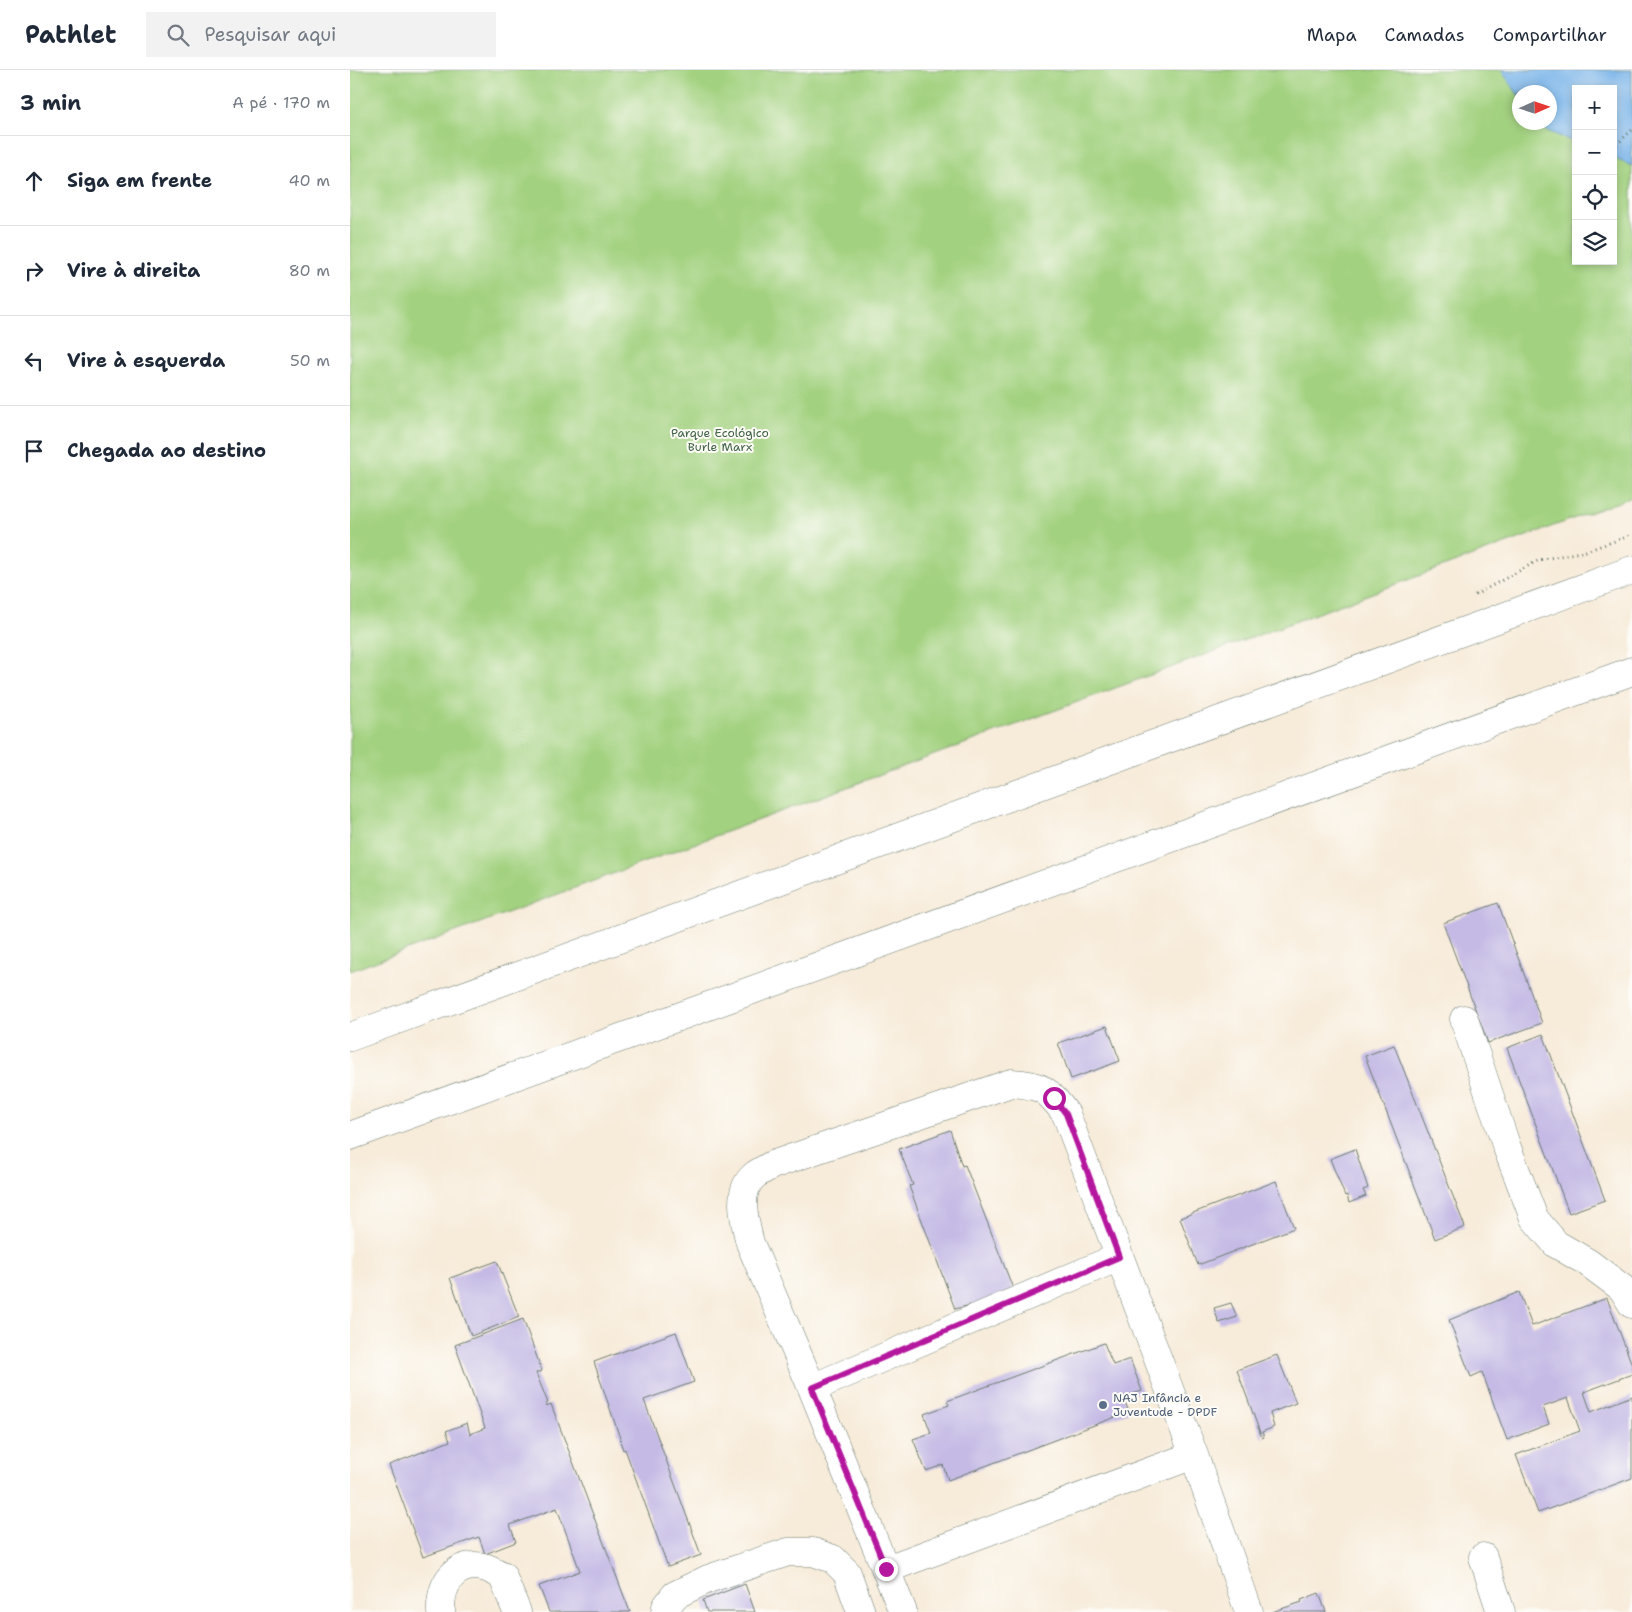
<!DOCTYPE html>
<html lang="pt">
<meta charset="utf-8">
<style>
body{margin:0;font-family:"Shantell Sans",sans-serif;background:#f2f2f3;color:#1f2937}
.controls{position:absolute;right:15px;top:15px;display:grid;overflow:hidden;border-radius:0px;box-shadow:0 2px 8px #0003}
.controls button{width:45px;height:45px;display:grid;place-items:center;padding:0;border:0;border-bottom:1px solid #e0e1e3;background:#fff;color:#1f2937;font:25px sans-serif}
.compass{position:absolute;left:1162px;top:15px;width:45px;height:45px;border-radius:50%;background:#fff;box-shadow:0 2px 8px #0003;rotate:87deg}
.stop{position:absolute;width:15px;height:15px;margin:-11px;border:4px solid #b5179e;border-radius:50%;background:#fff}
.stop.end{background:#b5179e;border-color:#fff;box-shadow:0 1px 5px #0008}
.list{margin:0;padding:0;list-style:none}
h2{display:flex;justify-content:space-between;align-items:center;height:65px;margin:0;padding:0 20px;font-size:21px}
h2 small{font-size:16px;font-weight:400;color:#747a83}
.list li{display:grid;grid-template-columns:32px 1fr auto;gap:15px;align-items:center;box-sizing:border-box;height:90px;padding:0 20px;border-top:1px solid #e0e1e3}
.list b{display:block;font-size:19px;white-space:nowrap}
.list em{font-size:16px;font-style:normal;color:#747a83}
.icon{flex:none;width:28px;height:28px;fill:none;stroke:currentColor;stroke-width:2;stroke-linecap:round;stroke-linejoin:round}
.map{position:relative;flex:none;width:1282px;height:1542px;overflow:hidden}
header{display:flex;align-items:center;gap:30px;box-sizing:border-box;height:70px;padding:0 25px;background:#fff;border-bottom:1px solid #e0e1e3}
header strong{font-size:24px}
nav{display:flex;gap:28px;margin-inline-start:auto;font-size:18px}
.search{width:350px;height:45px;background:#f2f2f3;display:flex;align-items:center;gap:12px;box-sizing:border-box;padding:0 18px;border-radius:0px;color:#747a83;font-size:19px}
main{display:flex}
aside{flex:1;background:#fff}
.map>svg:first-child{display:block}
.green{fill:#a2d17f;stroke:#60875a;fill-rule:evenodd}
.water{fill:#78b3e9;stroke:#4c788e}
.building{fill:#c4bae5}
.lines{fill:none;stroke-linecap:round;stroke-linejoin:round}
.minor-casing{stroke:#6b7a6e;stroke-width:29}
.path{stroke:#6b7a6e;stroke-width:3;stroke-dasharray:1 4;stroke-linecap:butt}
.minor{stroke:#fff;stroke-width:28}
.route{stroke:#b5179e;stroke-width:6}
.service-dot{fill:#5c6f8a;stroke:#fdfcf7;stroke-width:2}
.labels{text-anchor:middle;stroke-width:4;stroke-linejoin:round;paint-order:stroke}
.park-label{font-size:12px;fill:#406247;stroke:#fdfcf7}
.service-label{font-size:12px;fill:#4e5e75;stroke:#fdfcf7;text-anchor:start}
</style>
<header>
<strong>Pathlet</strong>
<div class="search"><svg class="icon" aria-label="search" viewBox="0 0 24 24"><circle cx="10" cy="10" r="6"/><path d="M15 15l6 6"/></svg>Pesquisar aqui</div>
<nav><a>Mapa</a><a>Camadas</a><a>Compartilhar</a></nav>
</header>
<main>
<aside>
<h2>3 min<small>A pé · 170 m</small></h2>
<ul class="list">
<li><svg class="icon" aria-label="ahead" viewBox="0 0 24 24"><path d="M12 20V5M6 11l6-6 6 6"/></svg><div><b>Siga em frente</b></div><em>40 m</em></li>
<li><svg class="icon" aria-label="right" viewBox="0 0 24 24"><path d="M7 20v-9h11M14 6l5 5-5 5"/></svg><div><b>Vire à direita</b></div><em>80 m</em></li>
<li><svg class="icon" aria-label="left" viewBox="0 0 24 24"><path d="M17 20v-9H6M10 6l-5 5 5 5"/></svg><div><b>Vire à esquerda</b></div><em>50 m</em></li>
<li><svg class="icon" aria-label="arrive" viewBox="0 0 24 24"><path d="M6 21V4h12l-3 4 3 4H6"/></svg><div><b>Chegada ao destino</b></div></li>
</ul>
</aside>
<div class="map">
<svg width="1282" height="1542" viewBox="0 0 1282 1542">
<rect width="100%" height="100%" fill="#fdfcf7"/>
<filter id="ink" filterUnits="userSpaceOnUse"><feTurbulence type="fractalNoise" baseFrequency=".02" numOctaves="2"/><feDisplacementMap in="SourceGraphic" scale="10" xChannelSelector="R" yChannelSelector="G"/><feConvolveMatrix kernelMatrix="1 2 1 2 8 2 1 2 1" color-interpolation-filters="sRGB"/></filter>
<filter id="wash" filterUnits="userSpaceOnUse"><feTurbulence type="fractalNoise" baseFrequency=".0096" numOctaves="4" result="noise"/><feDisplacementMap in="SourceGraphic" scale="20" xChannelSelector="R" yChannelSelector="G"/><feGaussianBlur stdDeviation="1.12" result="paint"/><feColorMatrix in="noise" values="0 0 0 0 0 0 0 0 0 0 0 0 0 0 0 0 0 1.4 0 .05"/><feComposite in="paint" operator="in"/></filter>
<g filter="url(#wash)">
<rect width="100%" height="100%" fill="#f7ebd9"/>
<path class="green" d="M0 0H1282V427L0 901ZM1226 19H1263V191H1226ZM1170 22H1200V52H1170Z"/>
<path class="water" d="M1151 0H1282V96L1263 88V19H1226V73L1195 60 1189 53 1200 52V22H1170L1169 26Z"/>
<g id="blocks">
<path class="building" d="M1148 833 1192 953 1138 973 1093 853Z
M757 956 770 991 721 1009 708 973Z
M1193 964 1255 1130 1219 1143 1157 978Z
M1044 975 1115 1157 1085 1169 1015 986Z
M600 1060 612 1096 615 1095 664 1221 621 1237 620 1235 605 1239 559 1116 563 1115 549 1079Z
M1005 1079 1018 1118 1013 1120 1016 1126 999 1133 997 1125 995 1126 980 1089Z
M926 1111 944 1158 848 1195 830 1148Z
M147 1191 169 1247 121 1266 100 1208Z
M1169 1222 1182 1256 1257 1228 1282 1295V1304L1234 1322 1241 1342 1282 1326V1408L1188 1443 1166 1385 1230 1361 1218 1328 1193 1337 1199 1354 1157 1370 1132 1302 1121 1307 1099 1250Z
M881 1233 887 1247 869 1253 864 1238Z
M173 1249 192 1301 186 1303 198 1333 195 1334 196 1336 201 1334 280 1542H199L189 1516 230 1501 207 1438 160 1455 166 1472 135 1484 129 1467 73 1487 39 1395 100 1371 96 1361 117 1353 120 1364 135 1358 105 1275Z
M326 1262 344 1312 294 1330 351 1485 318 1497 275 1379 273 1380 270 1371H271L244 1292Z
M754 1273 763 1295 780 1289 792 1321 773 1327 779 1342 598 1410 593 1395 576 1401 563 1369 581 1363 574 1344 599 1335 597 1331Z
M927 1285 946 1333 920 1343 924 1357 912 1362 914 1367 912 1368 887 1300Z
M395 1514 405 1542H357L353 1530Z
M969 1523 976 1542H922L952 1532 951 1530Z"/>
</g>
</g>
<g filter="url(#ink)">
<use href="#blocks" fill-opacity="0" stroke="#6b7a6e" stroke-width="1"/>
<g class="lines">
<defs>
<path id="minor" d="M1114 949 1156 1075 1184 1148 1206 1174 1237 1192 1272 1218 1282 1234
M0 967 1282 500
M0 1066 1282 601
M462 1318 769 1187
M1133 1487 1151 1542
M537 1499 844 1385
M91 1542C90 1514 105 1489 137 1498 142 1500 147 1503 152 1505L167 1542
M315 1542 316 1537 325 1525 358 1509 438 1482H463L483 1489 497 1503 511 1542
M553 1542 462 1318 400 1173C395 1152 385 1121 405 1105 410 1101 417 1098 422 1095L661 1013C692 1015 697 1019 716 1044L844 1385 899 1542"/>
</defs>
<use href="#minor" class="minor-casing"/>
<path class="path" d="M1263 78 1282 60
M1125 525 1189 490 1236 481 1282 465"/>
<use href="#minor" class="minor"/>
</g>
</g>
<g class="lines" filter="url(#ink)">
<path class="route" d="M536 1499 462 1318 769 1187 716 1044 704 1028"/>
</g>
<circle class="service-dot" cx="753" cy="1335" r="5"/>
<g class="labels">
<g class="park-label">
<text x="370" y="367">Parque Ecológico<tspan x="370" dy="14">Burle Marx</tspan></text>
</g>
<g class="service-label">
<text x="763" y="1332">NAJ Infância e<tspan x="763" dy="14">Juventude - DPDF</tspan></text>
</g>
</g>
</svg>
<div class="controls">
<button>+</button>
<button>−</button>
<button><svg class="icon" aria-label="locate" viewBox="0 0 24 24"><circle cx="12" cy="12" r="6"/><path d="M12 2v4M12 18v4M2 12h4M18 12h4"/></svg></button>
<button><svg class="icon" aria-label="layers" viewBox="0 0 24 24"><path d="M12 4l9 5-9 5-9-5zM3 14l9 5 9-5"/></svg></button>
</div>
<svg class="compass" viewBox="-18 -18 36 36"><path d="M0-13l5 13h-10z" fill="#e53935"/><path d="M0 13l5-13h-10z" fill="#747a83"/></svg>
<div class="stop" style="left:704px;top:1028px"></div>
<div class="stop end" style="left:536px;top:1499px"></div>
</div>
</main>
